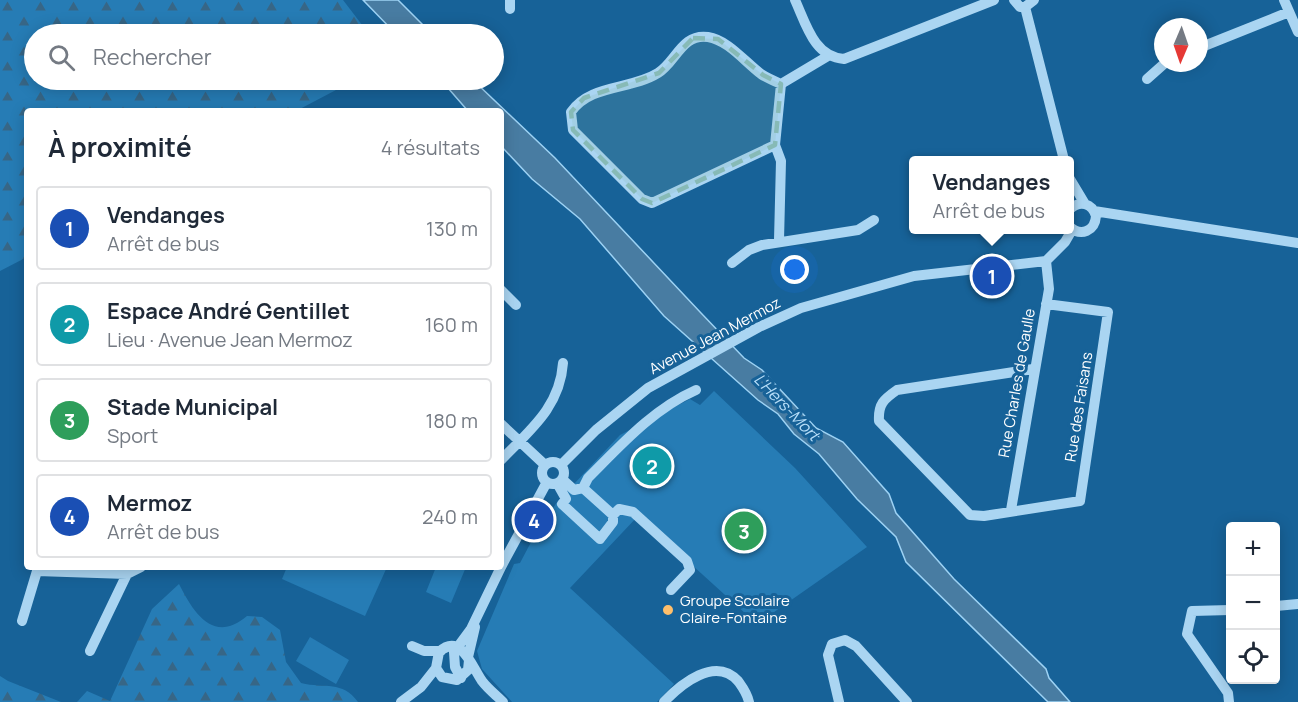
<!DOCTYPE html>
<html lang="fr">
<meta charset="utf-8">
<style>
body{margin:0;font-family:Manrope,sans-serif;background:#f6f6f7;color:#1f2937}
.controls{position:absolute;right:18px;bottom:18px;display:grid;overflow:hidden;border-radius:6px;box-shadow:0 3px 15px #0003}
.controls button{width:54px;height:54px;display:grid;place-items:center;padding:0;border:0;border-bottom:2px solid #e0e1e3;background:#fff;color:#1f2937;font:30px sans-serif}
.compass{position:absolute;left:1154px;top:18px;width:54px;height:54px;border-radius:50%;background:#fff;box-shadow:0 3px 15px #0003;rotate:182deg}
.you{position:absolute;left:795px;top:270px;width:21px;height:21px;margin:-15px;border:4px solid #fff;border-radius:50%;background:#1a73e8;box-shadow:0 0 0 9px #1a73e833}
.badge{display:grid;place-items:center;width:39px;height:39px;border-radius:50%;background:#0b8043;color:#fff;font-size:20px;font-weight:700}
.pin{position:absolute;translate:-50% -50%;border:3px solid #fff;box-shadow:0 2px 6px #0006}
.popup{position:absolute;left:909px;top:156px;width:165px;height:78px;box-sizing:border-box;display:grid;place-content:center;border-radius:6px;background:#fff;filter:drop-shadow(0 2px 4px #0005);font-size:20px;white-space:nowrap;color:#747a83}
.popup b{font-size:22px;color:#1f2937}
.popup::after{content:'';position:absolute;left:50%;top:100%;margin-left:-12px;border:12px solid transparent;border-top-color:#fff}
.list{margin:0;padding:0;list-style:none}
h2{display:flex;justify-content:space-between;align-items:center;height:78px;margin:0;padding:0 24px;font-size:26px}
h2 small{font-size:20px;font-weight:400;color:#747a83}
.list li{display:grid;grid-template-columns:39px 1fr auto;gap:18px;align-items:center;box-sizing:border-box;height:84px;margin:0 12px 12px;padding:0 12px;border:2px solid #e0e1e3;border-radius:6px}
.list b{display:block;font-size:22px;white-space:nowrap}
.list p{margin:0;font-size:20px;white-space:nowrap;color:#747a83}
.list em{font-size:20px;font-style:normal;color:#747a83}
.icon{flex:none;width:33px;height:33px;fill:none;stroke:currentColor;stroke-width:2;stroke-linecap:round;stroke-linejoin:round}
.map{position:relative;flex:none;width:1298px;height:702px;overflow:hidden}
.search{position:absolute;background:#fff;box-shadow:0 3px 15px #0003;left:24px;top:24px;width:480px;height:66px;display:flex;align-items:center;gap:15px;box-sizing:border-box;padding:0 21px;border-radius:33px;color:#747a83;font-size:22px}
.panel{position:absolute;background:#fff;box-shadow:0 3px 15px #0003;left:24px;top:108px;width:480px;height:462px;border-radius:6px}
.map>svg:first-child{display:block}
.forest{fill:url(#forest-firs)}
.pitch{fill:#267cb5}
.water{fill:#487ca2;stroke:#9dd2f4;stroke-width:1.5}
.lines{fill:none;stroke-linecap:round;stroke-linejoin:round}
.minor{stroke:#aad5f2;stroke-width:10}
.marked{fill:#87bab6;fill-opacity:0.2;stroke:#87bab6;stroke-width:4.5;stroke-dasharray:12 8;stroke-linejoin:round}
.poi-dot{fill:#ffbf6b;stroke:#176298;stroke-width:2}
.labels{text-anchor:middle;stroke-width:6;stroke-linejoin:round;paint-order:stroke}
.street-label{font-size:15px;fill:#fff;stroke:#176298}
.poi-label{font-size:15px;fill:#fff;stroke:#176298;text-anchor:start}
.water-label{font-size:16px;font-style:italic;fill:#b7def8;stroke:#176298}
</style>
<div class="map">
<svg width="1298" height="702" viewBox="0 0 1298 702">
<defs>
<pattern id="forest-firs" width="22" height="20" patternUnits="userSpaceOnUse" patternTransform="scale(1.5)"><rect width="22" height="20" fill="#267cb5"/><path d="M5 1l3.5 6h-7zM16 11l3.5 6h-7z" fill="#376686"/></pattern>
</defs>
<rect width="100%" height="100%" fill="#176298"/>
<path class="forest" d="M0 0H343L369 34H34V80H355L296 111H27V257L0 271Z
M179 584C194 614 214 644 247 616L262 617 280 630 286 662 301 683C325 689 342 680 358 702H77L87 691 110 701 152 609Z
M0 676 8 681 61 702H0Z"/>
<path class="pitch" d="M714 391 795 468 867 547 757 624 638 516 570 588 674 684 657 702H512L482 669 477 651 514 564 520 563 539 527 558 501 620 435 690 399 700 405Z
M287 567H387L365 616 282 579Z
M436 567H466L451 603 426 592Z
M310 637 349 660 336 684 296 661Z"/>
<path class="water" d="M363 0H398L432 34H396Z
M441 80H473L555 158 701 313 744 358 762 370 816 428 843 442 889 494 896 513 954 579 1046 669 1049 678 1070 702H1048L906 562 896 537 857 499 819 454 794 434 778 414 758 400 664 316 580 219 532 179 501 146V111H468Z"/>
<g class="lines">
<path class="minor" d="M795 0C806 24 814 57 844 59L994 0
M1014 0 1020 7H1025L1034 0
M1284 0 1298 32
M1025 7 1064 160
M510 9V0
M1199 48 1289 12
M1147 79 1165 63
M781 84 828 56
M775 145 652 203 642 199 573 130 571 112C590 84 631 90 658 73 676 62 682 33 708 37 728 40 745 62 761 74 767 78 774 81 781 84L775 145 781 161 779 240
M1070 179 1085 204
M1070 209C1080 200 1092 203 1096 216 1095 231 1081 237 1070 227
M1094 211 1298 243
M732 263 749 250 762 245 858 230 874 220
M501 290 516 305
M1033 369 897 390C884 399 878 404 879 421L970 515 984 516 1080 501 1108 312 1046 304
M501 424 545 465
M501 460C530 430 560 407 563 363
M542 473a11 11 0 1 1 22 0a11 11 0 1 1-22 0Z
M561 465 596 430 648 388 759 327 801 308 914 276 1046 261 1065 242 1072 230
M562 479 574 490 583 488 588 478C621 445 653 409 696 390
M557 483 566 499 562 504 600 539 613 522V515L583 488
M1011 510 1049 289 1046 261
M613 515 619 509 633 512 687 561 690 570 671 590
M501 567 547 482
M1276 606 1298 604
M22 621 37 571 127 574 141 567
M412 646 424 651H441
M90 651 127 574
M468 657 475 627
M469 660 468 670 457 680 442 677 436 668 439 652C461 632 472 667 482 681 488 689 496 695 503 702
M461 678 455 667 454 652 471 629 501 567
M401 702 421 687 436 668
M664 702C681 684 715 656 738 681 743 688 747 693 749 702
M839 702 828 655 832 644 845 640 856 646 907 702
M1229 702 1228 693 1187 634 1192 611 1230 610"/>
</g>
<path class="marked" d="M693 38 718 39 763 75 781 84 775 145 652 203 642 199 573 130 571 112 584 98 659 73Z"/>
<circle class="poi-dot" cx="668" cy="610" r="6"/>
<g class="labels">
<g class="street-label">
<text transform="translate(715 336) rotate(-28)" y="5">Avenue Jean Mermoz</text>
<text transform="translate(1017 383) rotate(-80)" y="5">Rue Charles de Gaulle</text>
<text transform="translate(1079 407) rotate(-81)" y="5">Rue des Faisans</text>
</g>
<g class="poi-label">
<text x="680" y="606">Groupe Scolaire<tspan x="680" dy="17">Claire-Fontaine</tspan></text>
</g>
<g class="water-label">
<text transform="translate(787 407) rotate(46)" y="6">L'Hers-Mort</text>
</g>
</g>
</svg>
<div class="controls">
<button>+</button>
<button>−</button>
<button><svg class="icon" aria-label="locate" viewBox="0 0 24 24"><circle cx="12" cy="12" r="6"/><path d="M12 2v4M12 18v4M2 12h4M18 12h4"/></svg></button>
</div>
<svg class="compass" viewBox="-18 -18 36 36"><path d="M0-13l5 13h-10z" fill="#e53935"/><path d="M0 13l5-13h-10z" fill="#747a83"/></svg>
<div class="you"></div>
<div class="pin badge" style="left:992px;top:276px;background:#1a4fb4">1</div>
<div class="popup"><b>Vendanges</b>Arrêt de bus</div>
<div class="pin badge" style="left:652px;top:466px;background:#0f9aa8">2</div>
<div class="pin badge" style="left:744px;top:531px;background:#2e9e5b">3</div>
<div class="pin badge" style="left:534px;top:520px;background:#1a4fb4">4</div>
<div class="search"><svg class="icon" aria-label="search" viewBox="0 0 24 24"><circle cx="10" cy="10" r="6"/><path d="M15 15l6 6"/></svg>Rechercher</div>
<section class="panel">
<h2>À proximité<small>4 résultats</small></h2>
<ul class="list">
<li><span class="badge" style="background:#1a4fb4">1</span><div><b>Vendanges</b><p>Arrêt de bus</p></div><em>130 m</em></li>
<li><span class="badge" style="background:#0f9aa8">2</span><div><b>Espace André Gentillet</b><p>Lieu · Avenue Jean Mermoz</p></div><em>160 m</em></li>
<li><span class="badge" style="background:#2e9e5b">3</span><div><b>Stade Municipal</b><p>Sport</p></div><em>180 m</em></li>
<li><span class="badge" style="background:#1a4fb4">4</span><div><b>Mermoz</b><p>Arrêt de bus</p></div><em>240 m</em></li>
</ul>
</section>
</div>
